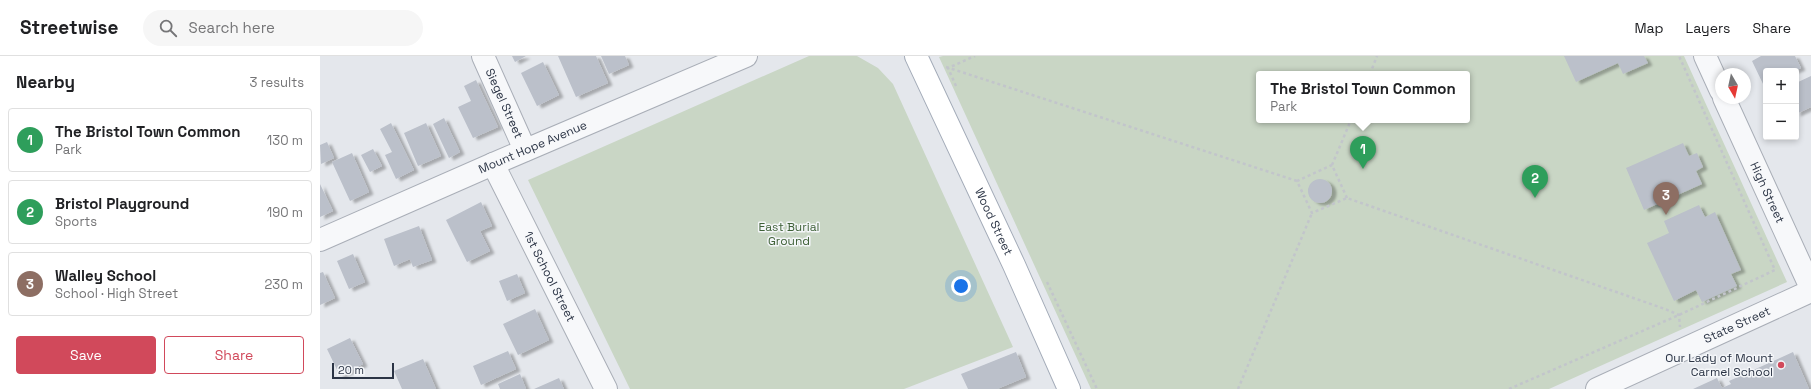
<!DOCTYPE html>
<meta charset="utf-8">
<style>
body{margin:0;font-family:"Space Grotesk",sans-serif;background:#f6f6f6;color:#202124}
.controls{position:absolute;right:12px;top:12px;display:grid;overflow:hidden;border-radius:4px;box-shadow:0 2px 6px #0003}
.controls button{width:36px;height:36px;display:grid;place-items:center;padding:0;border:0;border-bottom:1px solid #e0e0e0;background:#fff;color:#202124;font:20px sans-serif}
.compass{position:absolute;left:1395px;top:12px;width:36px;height:36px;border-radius:50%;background:#fff;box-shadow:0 2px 6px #0003;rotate:171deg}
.scale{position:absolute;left:12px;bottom:10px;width:62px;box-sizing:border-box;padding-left:4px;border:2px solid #2b3445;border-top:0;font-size:11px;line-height:14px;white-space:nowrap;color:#2b3445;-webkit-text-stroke:3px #f4f6f9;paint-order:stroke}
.you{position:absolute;left:641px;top:230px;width:14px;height:14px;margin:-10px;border:3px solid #fff;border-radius:50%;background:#1a73e8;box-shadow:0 0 0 6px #1a73e833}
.badge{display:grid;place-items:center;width:26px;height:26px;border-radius:50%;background:#d1495b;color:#fff;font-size:13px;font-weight:700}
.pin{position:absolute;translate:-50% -33px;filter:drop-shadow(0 1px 2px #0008)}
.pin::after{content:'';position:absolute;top:21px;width:14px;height:12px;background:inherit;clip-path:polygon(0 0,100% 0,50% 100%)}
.popup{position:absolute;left:936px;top:15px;width:214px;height:52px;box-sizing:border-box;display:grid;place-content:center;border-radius:4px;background:#fff;filter:drop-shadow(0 1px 3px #0005);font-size:13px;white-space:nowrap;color:#757577}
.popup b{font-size:15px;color:#202124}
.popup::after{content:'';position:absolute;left:50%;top:100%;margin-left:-8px;border:8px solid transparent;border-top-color:#fff}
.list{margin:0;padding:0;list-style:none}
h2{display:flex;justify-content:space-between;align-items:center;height:52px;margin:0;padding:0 16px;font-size:17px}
h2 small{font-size:13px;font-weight:400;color:#757577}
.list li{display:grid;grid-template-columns:26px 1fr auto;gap:12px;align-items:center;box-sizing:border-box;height:64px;margin:0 8px 8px;padding:0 8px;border:1px solid #e0e0e0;border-radius:4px}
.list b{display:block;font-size:15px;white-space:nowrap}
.list p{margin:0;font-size:13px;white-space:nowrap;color:#757577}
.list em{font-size:13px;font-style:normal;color:#757577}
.actions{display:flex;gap:8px;padding:12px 16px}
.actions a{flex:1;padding:9px 0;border:1px solid #d1495b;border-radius:4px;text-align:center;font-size:14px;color:#d1495b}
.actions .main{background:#d1495b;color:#fff}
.icon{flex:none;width:22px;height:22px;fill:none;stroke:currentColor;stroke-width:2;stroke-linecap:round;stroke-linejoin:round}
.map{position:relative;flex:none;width:1491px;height:333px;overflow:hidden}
header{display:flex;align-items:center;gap:24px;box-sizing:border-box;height:56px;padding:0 20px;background:#fff;border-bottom:1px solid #e0e0e0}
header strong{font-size:19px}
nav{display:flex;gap:22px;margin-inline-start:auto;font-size:14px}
.search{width:280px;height:36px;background:#f6f6f6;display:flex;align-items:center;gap:10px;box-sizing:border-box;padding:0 14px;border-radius:22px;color:#757577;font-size:15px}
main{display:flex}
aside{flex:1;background:#fff}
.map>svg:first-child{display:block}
.green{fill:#c9d6c5;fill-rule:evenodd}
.building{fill:#bbc0ca;filter:url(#shadow)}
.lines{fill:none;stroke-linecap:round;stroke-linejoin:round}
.minor-casing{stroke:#a9aeb7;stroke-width:24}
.major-casing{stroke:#a3abb8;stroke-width:24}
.path{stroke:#c2c5cb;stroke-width:2.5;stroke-dasharray:3 3;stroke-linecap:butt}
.minor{stroke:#f7f8fa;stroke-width:22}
.major{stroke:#fff;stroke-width:22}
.poi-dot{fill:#d1495b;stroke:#f4f6f9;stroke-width:1.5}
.labels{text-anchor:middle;stroke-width:3;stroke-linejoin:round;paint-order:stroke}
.street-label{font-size:12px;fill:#2b3445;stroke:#f4f6f9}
.park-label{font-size:12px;fill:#3f6138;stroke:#f4f6f9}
.poi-label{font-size:12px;fill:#2b3445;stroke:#f4f6f9;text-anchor:end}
</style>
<header>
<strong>Streetwise</strong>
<div class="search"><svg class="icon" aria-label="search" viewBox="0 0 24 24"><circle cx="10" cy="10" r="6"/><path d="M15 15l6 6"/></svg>Search here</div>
<nav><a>Map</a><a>Layers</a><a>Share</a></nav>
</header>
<main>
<aside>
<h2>Nearby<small>3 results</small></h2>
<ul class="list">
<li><span class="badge" style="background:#2e9e5b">1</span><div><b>The Bristol Town Common</b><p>Park</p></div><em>130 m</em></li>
<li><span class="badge" style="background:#2e9e5b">2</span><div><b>Bristol Playground</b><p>Sports</p></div><em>190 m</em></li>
<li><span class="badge" style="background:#8d6e63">3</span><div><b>Walley School</b><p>School · High Street</p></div><em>230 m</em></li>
</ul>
<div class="actions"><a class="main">Save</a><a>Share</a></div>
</aside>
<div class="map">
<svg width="1491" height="333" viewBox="0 0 1491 333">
<defs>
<filter id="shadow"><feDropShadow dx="4.5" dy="2.5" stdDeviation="1" flood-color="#0004"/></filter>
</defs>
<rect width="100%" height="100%" fill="#e4e7ec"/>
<path class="green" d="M489 0H537L558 12 573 28 693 291 584 333H310L208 124Z
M623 0H1364L1467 226 1229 333H771L619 1ZM939 18H1147V64H939Z"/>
<path class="building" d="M192 0H206L195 6Z
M238 0H276L288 27 256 41Z
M281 0H305L309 9 289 18Z
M1244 0H1324L1328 7 1303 18 1298 7 1256 26Z
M1441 0H1475L1481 12 1474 15H1446V29L1444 30 1432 5Z
M223 6 239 39 217 50 201 17Z
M1491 20V51L1476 58V27Z
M156 24 178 71 153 82 138 51 151 45 144 30Z
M124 62 140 96 129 102 113 68Z
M71 67 94 114 76 123 65 99 72 96 60 73Z
M106 67 121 100 98 110 84 77Z
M7 86 14 102 1 108 0 89Z
M1363 87 1369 100 1377 97 1383 111 1376 115 1382 128 1324 154 1306 112Z
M53 93 62 110 50 116 41 99Z
M32 97 49 136 30 145 12 106Z
M988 135a12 12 0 1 1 24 0a12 12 0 1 1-24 0Z
M0 128 13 155 0 161Z
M161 146 172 170 160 175 170 195 147 206 126 164Z
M1379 149 1385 161 1395 156 1421 214 1411 218 1417 230 1382 246 1376 234 1354 245 1327 187 1349 177 1344 165Z
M99 170 112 204 93 211 90 203 74 210 64 183Z
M33 198 45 226 29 233 17 205Z
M3 216 15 242 0 249V217Z
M197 218 205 237 187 245 179 225Z
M215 253 229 284 198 299 183 268Z
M30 282 43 308 20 320 7 293Z
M188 295 196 313 161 329 153 310Z
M696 296 706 321 677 333H648L641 318Z
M1473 296 1489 333H1373L1397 322 1402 332 1411 328 1409 325Z
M103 303 116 333H82L74 315Z
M200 318 206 333H180L178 328Z
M239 322 244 333H214Z"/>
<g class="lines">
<defs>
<g id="minor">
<path id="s1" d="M163 0 205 94"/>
<path d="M1385 0 1401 35"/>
<path id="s2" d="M1404 42 1491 232"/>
<path id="s3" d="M173 108 286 333"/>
<path id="s4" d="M0 184 173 108 426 0"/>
<path id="s5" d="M1277 333 1491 235"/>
</g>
<g id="major">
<path id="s6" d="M596 0 694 209 749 333"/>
</g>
</defs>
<use href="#minor" class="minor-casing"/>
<use href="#major" class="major-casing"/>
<path class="path" d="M626 11 977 125
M1050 18 1057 0
M636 30 628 12 655 0
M1012 109 1031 64
M1027 142 1012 109 977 125 992 157 1027 142 1345 253 1359 259 1360 271
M727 226 777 333
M918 333 992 157
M1189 333 1359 259 1455 214 1359 0"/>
<use href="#minor" class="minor"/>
<use href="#major" class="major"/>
</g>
<circle class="poi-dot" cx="1461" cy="309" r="4"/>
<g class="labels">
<g class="street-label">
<text dy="4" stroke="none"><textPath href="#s1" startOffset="52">Siegel Street</textPath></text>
<text dy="4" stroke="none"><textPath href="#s4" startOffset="232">Mount Hope Avenue</textPath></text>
<text dy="4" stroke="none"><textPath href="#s2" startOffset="104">High Street</textPath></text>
<text dy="4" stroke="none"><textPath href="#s6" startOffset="183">Wood Street</textPath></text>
<text dy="4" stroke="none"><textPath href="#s3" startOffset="126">1st School Street</textPath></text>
<text dy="4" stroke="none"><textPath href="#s5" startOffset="154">State Street</textPath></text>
</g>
<g class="park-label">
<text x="469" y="175">East Burial<tspan x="469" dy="14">Ground</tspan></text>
</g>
<g class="poi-label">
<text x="1453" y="306">Our Lady of Mount<tspan x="1453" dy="14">Carmel School</tspan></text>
</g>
</g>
</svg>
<div class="controls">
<button>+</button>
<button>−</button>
</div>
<svg class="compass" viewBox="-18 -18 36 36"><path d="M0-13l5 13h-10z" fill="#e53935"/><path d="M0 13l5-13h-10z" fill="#757577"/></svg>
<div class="scale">20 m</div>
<div class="you"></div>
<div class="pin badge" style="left:1043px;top:113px;background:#2e9e5b">1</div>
<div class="popup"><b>The Bristol Town Common</b>Park</div>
<div class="pin badge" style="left:1215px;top:142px;background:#2e9e5b">2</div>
<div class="pin badge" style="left:1346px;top:159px;background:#8d6e63">3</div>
</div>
</main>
